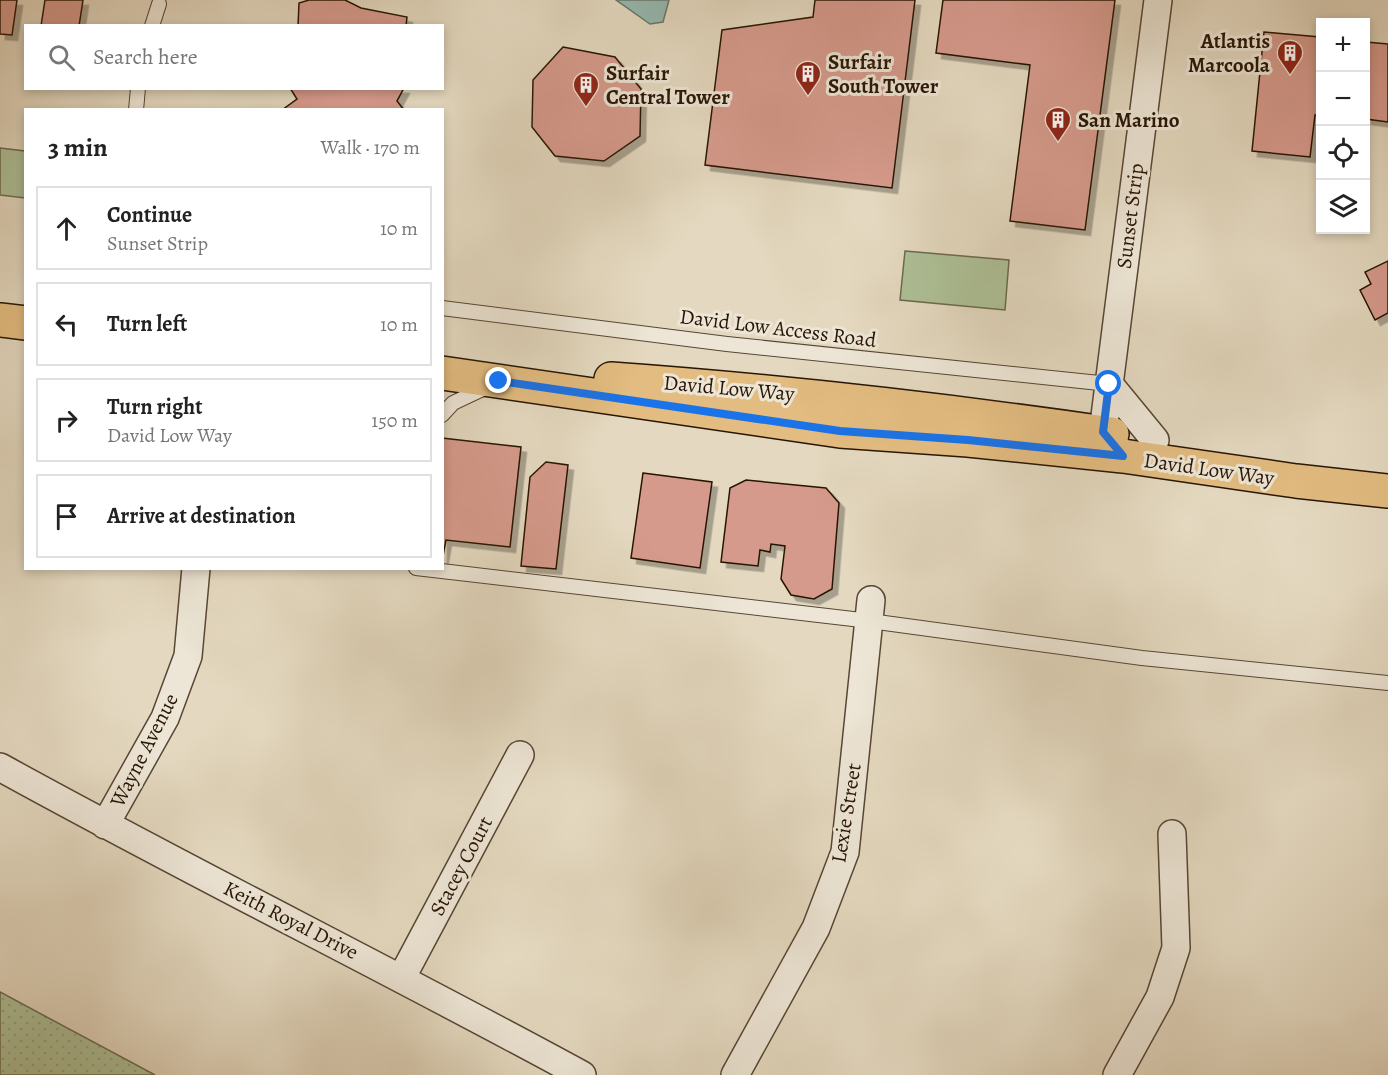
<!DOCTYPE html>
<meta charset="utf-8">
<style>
body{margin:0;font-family:Alegreya,serif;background:#f2f2f2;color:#222}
.controls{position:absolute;right:18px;top:18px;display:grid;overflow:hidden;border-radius:0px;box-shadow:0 3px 9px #0003}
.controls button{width:54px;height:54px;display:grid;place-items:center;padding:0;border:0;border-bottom:2px solid #e0e0e0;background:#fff;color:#222;font:30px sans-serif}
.stop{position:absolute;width:18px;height:18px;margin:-14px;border:4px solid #1a73e8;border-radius:50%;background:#fff}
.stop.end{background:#1a73e8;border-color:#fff;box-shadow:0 2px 6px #0008}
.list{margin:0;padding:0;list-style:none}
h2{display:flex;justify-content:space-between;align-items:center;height:78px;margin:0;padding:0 24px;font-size:26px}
h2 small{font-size:20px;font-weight:400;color:#767676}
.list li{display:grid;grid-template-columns:39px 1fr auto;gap:18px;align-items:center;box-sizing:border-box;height:84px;margin:0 12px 12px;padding:0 12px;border:2px solid #e0e0e0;border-radius:0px}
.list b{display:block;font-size:22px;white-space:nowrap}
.list p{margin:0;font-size:20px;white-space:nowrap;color:#767676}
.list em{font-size:20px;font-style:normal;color:#767676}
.icon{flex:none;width:33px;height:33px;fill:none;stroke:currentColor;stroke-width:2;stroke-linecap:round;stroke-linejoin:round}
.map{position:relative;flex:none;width:1388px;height:1075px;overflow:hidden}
.search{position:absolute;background:#fff;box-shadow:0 3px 9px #0003;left:24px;top:24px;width:420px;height:66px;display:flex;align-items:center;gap:15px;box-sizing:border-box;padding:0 21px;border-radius:0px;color:#767676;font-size:22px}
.panel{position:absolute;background:#fff;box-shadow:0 3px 9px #0003;left:24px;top:108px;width:420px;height:462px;border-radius:0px}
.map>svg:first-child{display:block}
.grass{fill:url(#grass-dots);stroke:#6b6a4e;stroke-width:1.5}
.pitch{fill:#aec097;stroke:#6b6a4e;stroke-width:1.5}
.water{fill:#95bab1;stroke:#69786c;stroke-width:1.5}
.building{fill:#d69a8c;stroke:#281505;stroke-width:1.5;filter:url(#shadow)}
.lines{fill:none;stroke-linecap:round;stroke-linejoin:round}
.service-casing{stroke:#574634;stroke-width:16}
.minor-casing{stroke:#574634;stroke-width:30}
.primary-casing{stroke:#281505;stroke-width:36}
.service{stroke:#ede6d6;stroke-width:14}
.minor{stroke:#ede6d6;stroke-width:27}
.primary{stroke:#e2bc80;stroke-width:33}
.route{stroke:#1a73e8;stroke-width:8}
.labels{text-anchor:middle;stroke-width:6;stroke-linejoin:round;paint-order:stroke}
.poi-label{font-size:21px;font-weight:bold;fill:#281505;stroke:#ede6d6;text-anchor:start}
.street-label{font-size:21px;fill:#281505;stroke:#ede6d6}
</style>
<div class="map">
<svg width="1388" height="1075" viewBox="0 0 1388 1075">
<defs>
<pattern id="grass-dots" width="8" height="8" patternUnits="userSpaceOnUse" patternTransform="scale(1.5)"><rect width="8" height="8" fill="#aec097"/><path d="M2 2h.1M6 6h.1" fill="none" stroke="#96a481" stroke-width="1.8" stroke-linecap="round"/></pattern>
<filter id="shadow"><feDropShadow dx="5.5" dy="5.5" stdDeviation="0" flood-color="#0004"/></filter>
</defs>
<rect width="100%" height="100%" fill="#e4d9c0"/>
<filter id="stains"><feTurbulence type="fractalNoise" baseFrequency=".00333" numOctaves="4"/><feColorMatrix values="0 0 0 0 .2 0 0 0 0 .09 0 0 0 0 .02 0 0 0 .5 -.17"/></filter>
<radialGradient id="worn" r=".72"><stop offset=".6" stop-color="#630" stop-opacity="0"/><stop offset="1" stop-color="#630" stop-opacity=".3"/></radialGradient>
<path class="grass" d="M0 992 155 1075H0Z"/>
<path class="pitch" d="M0 148 25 151V198L0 195Z
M905 251 1009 260 1005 310 900 300Z"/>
<path class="water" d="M616 0H669L663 22 650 24Z"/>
<path class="building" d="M0 0H17L12 35 0 34Z
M45 0H83L79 26H41Z
M309 0H345L361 8 407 17 406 26H298L299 3Z
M815 0H915L892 188 705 165 722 30 813 17Z
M943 0H1115L1085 230 1010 221 1030 65 936 53Z
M1264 32 1320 37V115H1315L1310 157 1252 151Z
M1366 42 1388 44V122L1366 119Z
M563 47 615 57 641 89 640 136 604 161 555 156 532 127 533 80Z
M404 88 397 101 404 110H282L297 99 290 88Z
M1388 261V313L1375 320 1360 290 1371 284 1365 272Z
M442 438 521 447 510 547 446 540 442 561Z
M546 462 568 465 556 569 521 566 530 477Z
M643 473 712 482 700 568 631 558Z
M746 480 826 488 839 503 832 589 814 599 791 595 781 579 785 546 771 544 770 552 760 550 758 566 721 562 730 488Z"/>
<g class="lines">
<defs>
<path id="service" d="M152 26 159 4
M136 110 138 88
M442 308 727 344 1109 384
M442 415 453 403 489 386
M416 568 870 621 1142 658 1388 683"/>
<path id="minor" d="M1109 384 1155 440
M1117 448 1103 432 1158 0
M0 767C192 873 389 970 582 1075
M105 825 165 718 188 656 196 568
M402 977 520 755
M735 1075 816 928 845 852 871 600
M1117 1075 1160 997 1176 948 1172 834"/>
<path id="primary" d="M0 320 26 323
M442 373 840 431 968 440 1123 456 1296 481 1388 491
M611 379C779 391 945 410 1112 434"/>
</defs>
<use href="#service" class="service-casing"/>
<use href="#minor" class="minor-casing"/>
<use href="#primary" class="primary-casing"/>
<use href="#service" class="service"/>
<use href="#minor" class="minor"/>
<use href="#primary" class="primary"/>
</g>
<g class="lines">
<path class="route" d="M499 381 840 431 968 440 1123 456 1103 432 1109 384"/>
</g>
<defs>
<symbol id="building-pin" viewBox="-11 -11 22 30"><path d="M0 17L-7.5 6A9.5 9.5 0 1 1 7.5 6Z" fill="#8f2418" stroke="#ede6d6"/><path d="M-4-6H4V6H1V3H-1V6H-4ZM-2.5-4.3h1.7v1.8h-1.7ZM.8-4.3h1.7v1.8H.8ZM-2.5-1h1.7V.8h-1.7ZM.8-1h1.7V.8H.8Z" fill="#fff"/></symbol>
</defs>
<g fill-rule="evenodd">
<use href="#building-pin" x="1275" y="38" width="30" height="40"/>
<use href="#building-pin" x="793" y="59" width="30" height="40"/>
<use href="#building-pin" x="571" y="70" width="30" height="40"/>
<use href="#building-pin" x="1043" y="105" width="30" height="40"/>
</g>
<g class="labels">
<g class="poi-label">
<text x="1270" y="48" text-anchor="end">Atlantis<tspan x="1270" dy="24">Marcoola</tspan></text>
<text x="828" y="69">Surfair<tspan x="828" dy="24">South Tower</tspan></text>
<text x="606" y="80">Surfair<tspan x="606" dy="24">Central Tower</tspan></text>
<text x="1078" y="127">San Marino</text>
</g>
<g class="street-label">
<text transform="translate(1130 216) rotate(-83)" y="7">Sunset Strip</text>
<text transform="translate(778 328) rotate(7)" y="7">David Low Access Road</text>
<text transform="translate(729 388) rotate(5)" y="7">David Low Way</text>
<text transform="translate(1209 469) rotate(8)" y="7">David Low Way</text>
<text transform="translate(144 750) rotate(-63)" y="7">Wayne Avenue</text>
<text transform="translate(846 813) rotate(-81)" y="7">Lexie Street</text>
<text transform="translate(461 866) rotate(-62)" y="7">Stacey Court</text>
<text transform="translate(291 920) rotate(27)" y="7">Keith Royal Drive</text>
</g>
</g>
<rect width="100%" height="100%" filter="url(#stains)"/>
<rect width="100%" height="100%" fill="url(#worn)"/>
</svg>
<div class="controls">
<button>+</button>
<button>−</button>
<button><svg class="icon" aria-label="locate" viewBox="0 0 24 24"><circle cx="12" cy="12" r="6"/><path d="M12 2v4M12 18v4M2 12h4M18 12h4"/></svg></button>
<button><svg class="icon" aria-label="layers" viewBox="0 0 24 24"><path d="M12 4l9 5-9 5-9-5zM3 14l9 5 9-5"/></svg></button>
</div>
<div class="stop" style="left:1109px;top:384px"></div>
<div class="stop end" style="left:499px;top:381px"></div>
<div class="search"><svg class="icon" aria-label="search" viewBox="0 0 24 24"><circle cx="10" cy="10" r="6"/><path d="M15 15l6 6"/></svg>Search here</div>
<section class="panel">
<h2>3 min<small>Walk · 170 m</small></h2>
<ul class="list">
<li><svg class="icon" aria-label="ahead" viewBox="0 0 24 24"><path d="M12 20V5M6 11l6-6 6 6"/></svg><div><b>Continue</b><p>Sunset Strip</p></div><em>10 m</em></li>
<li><svg class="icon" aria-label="left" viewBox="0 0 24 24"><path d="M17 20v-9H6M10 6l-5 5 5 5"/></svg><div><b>Turn left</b></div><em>10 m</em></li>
<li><svg class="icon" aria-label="right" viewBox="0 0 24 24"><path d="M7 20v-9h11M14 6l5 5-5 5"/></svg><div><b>Turn right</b><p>David Low Way</p></div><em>150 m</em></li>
<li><svg class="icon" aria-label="arrive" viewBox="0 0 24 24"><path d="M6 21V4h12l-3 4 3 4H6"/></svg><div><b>Arrive at destination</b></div></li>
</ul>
</section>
</div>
